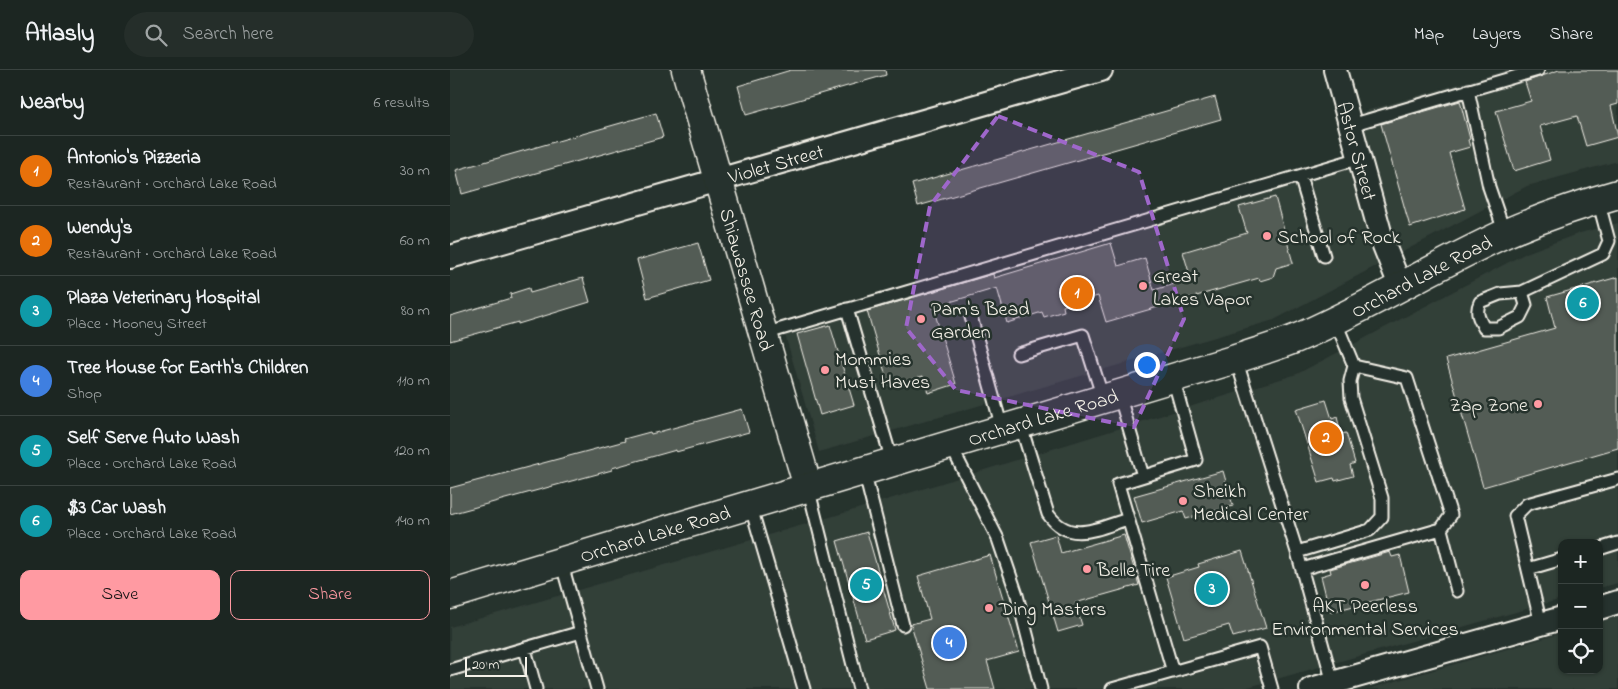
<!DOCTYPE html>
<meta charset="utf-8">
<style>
body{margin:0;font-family:"Indie Flower",sans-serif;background:#252e2a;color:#f1f3f6}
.controls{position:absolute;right:15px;bottom:15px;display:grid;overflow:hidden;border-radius:10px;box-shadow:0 1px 4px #0004}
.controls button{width:45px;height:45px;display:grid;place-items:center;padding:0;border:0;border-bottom:1px solid #3a4340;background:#1c2622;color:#f1f3f6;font:25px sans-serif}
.scale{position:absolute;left:15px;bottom:12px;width:62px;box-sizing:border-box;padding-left:5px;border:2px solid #f4f1e8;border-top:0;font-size:14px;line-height:18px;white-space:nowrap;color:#f4f1e8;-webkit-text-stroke:4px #26332d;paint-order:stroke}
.you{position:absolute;left:696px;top:294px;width:18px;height:18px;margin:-12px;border:4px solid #fff;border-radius:50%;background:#1a73e8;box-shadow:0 0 0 8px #1a73e833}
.badge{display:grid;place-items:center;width:32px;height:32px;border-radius:50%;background:#ff9aa2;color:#fff;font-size:16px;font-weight:700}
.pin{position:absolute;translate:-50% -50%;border:2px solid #fff;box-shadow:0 1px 5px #0006}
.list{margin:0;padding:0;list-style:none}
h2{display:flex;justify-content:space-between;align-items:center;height:65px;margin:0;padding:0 20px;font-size:21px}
h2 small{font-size:16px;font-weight:400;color:#a0a5a5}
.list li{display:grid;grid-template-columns:32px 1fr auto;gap:15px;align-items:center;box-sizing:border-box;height:70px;padding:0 20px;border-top:1px solid #3a4340}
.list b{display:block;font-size:19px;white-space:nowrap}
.list p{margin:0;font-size:16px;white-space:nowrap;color:#a0a5a5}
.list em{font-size:16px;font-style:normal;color:#a0a5a5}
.actions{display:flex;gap:10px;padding:15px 20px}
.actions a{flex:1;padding:11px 0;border:1px solid #ff9aa2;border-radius:10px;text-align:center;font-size:18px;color:#ff9aa2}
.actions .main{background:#ff9aa2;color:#111}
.icon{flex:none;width:28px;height:28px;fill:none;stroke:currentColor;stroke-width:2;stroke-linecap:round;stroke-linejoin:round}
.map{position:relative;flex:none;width:1168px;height:619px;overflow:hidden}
header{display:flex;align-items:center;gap:30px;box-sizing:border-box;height:70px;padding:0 25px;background:#1c2622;border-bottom:1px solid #3a4340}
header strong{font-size:24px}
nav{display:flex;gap:28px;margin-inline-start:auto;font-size:18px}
.search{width:350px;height:45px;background:#252e2a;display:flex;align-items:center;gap:12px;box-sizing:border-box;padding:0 18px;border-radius:28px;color:#a0a5a5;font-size:19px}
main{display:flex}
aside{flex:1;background:#1c2622}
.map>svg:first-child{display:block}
.built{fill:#333f39}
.building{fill:#525c55;stroke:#f4f1e8}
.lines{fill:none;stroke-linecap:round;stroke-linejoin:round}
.lane-casing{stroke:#f4f1e8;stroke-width:15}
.street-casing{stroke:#f4f1e8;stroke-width:26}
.secondary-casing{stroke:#f4f1e8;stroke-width:31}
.lane{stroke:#26332d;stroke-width:11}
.street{stroke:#26332d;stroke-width:22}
.secondary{stroke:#26332d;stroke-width:28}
.marked{fill:#9f67cb;fill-opacity:0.2;stroke:#9f67cb;stroke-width:4;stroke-dasharray:10 6;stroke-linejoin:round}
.poi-dot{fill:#ff9aa2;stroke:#26332d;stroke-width:2}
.labels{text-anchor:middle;stroke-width:5;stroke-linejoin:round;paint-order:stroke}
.street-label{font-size:20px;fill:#f4f1e8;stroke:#26332d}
.poi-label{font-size:20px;fill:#f4f1e8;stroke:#26332d;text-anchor:start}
</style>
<header>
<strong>Atlasly</strong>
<div class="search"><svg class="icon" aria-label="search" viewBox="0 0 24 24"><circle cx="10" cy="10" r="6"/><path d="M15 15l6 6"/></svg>Search here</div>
<nav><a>Map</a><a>Layers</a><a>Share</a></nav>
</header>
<main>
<aside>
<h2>Nearby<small>6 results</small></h2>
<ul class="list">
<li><span class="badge" style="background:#e8710a">1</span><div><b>Antonio's Pizzeria</b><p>Restaurant · Orchard Lake Road</p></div><em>30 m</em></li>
<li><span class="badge" style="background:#e8710a">2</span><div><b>Wendy's</b><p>Restaurant · Orchard Lake Road</p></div><em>60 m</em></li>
<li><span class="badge" style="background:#0f9aa8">3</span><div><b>Plaza Veterinary Hospital</b><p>Place · Mooney Street</p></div><em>80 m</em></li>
<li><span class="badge" style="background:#3f7fe0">4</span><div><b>Tree House for Earth's Children</b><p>Shop</p></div><em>110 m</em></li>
<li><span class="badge" style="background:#0f9aa8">5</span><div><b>Self Serve Auto Wash</b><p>Place · Orchard Lake Road</p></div><em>120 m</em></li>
<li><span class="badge" style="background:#0f9aa8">6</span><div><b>$3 Car Wash</b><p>Place · Orchard Lake Road</p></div><em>140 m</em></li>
</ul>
<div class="actions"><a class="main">Save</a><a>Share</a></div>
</aside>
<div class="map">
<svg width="1168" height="619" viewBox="0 0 1168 619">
<rect width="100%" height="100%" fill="#26332d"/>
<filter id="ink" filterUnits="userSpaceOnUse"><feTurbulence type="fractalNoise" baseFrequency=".02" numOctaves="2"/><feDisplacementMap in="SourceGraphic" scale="10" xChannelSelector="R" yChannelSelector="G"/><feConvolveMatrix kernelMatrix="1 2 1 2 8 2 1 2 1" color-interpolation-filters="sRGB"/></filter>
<g filter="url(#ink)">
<path class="built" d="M1057 0H1168V91L1077 116 824 250 369 382 332 254 909 88 898 46Z
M1168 153V513L1149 518V473H1112V529L791 619H0V557L394 443 847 304 1076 183 1130 163Z
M1168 546V619H918L1112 563V600H1149V552Z"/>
<path class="building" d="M341 0H435L436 5 296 45 288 16Z
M1109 0H1168V34L1161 36 1168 67 1136 76 1127 46 1090 56 1100 90 1064 101 1046 41 1081 31 1075 12Z
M765 27 771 49 468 136 462 114Z
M1010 31 1020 69 1018 70 1020 77 999 83 1015 139 960 157 931 54Z
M206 43 213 67 12 124 6 100Z
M825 127 843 193 826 198 823 207 810 211 809 208 656 252 648 226 613 236 614 241 594 247 592 242 557 253 547 218 483 237 506 314 478 323 473 306 439 316 417 241 543 204 544 208 661 173 668 196 695 188 704 220 741 209 733 182 797 163 789 137Z
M248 173 259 210 197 228 187 190Z
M1168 207V378L1033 417 996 289 1105 258 1097 227Z
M133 208 140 232 68 254V252L0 271V246L61 228 60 224 79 218 80 223Z
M380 255 404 335 370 345 347 264Z
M876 330 882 349 887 347 891 364 896 363 905 393 900 395 903 406 885 411 884 408 869 412 846 339Z
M292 339 299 362 226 382V380L162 398V400L0 444V418L175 371 174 369 200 362 201 364Z
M773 401 783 436 736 449 733 441 692 453 684 426Z
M417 462 445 560 415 569 387 471Z
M606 465 611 483 674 465 689 515 625 533 632 555 608 562 581 472Z
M792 481 816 558 783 567 779 555 734 568 716 507 749 497 748 494Z
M940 482 942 487 950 485 959 522 880 542 871 506 881 503 880 499Z
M540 485 569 582 537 591 545 619H480L461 554 480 549 468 506Z"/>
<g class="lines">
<defs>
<path id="lane" d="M1018 20 1039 117 1055 164
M901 55 1088 0
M850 106 874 186
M1072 222 1076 235 1070 247 1048 258H1034C1029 249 1025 242 1030 232L1050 224 1072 222 1153 184 1159 171 1148 130
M397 239 442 391
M521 247 552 358
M314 264 910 88
M568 284 633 265 653 328
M786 289 847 482 883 613
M669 324 693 406
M570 353 598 444C620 475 648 458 678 449
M500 374 548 469 567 525 591 619
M414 401 453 555
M358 417 409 619
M300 434 354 619
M991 459 1007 521
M1149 479 1168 473
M847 482 920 460 932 447V428L901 328 900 311 904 296 885 250
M111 491 147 619
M852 499 991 459 1001 445 957 308 904 296
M1078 499 1112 489
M1091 554 1065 446 1077 434 1168 409
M75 579 86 619
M0 600 131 562
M723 602 668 414 746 390 723 308
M662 619 810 577 822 619"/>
<g id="street">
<path id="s1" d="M885 0 933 173 951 218"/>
<path id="s2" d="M0 187 651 0"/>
<path d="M1149 538 1168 532"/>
<path d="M861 619 1112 548"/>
</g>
<g id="secondary">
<path id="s3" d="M236 0 358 417"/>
<path id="s4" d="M0 525 786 289C809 281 832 275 854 265 922 235 986 195 1054 164 1091 148 1129 135 1168 124"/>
</g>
</defs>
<use href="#lane" class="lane-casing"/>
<use href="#street" class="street-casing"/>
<use href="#secondary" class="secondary-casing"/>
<use href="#lane" class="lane"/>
<use href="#street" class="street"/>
<use href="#secondary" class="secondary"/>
</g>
</g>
<path class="marked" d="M548 46 689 102 734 249 684 357 506 320 456 258 480 136Z"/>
<g class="poi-dot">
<circle cx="817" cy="166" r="5"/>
<circle cx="693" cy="216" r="5"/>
<circle cx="471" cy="249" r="5"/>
<circle cx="375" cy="300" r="5"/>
<circle cx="1088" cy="334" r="5"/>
<circle cx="733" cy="431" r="5"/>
<circle cx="637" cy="499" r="5"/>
<circle cx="915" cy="515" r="5"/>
<circle cx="539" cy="538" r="5"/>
</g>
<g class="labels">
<g class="street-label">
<text dy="7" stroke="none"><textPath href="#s1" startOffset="84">Astor Street</textPath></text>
<text dy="7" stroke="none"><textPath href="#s2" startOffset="339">Violet Street</textPath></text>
<text dy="7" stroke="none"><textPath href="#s4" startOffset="1024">Orchard Lake Road</textPath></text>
<text dy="7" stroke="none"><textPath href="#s3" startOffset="218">Shiawassee Road</textPath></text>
<text dy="7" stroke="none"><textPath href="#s4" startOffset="619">Orchard Lake Road</textPath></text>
<text dy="7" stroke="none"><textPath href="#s4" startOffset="214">Orchard Lake Road</textPath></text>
</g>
<g class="poi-label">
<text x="827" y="173">School of Rock</text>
<text x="703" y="212">Great<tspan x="703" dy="23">Lakes Vapor</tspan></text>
<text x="481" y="245">Pam's Bead<tspan x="481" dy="23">Garden</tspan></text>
<text x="385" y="295">Mommies<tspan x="385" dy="23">Must Haves</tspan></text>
<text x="1078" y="341" text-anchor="end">Zap Zone</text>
<text x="743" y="427">Sheikh<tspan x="743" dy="23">Medical Center</tspan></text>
<text x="647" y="506">Belle Tire</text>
<text x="915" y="542" text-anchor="middle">AKT Peerless<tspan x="915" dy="23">Environmental Services</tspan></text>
<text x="549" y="545">Ding Masters</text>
</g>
</g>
</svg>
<div class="controls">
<button>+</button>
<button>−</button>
<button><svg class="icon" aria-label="locate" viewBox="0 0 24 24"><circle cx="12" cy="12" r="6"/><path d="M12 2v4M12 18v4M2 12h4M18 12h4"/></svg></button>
</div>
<div class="scale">20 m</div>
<div class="you"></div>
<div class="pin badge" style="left:627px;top:223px;background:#e8710a">1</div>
<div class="pin badge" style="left:876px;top:368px;background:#e8710a">2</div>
<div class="pin badge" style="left:762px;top:519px;background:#0f9aa8">3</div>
<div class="pin badge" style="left:499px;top:573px;background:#3f7fe0">4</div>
<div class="pin badge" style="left:416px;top:515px;background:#0f9aa8">5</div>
<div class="pin badge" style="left:1133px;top:233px;background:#0f9aa8">6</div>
</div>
</main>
